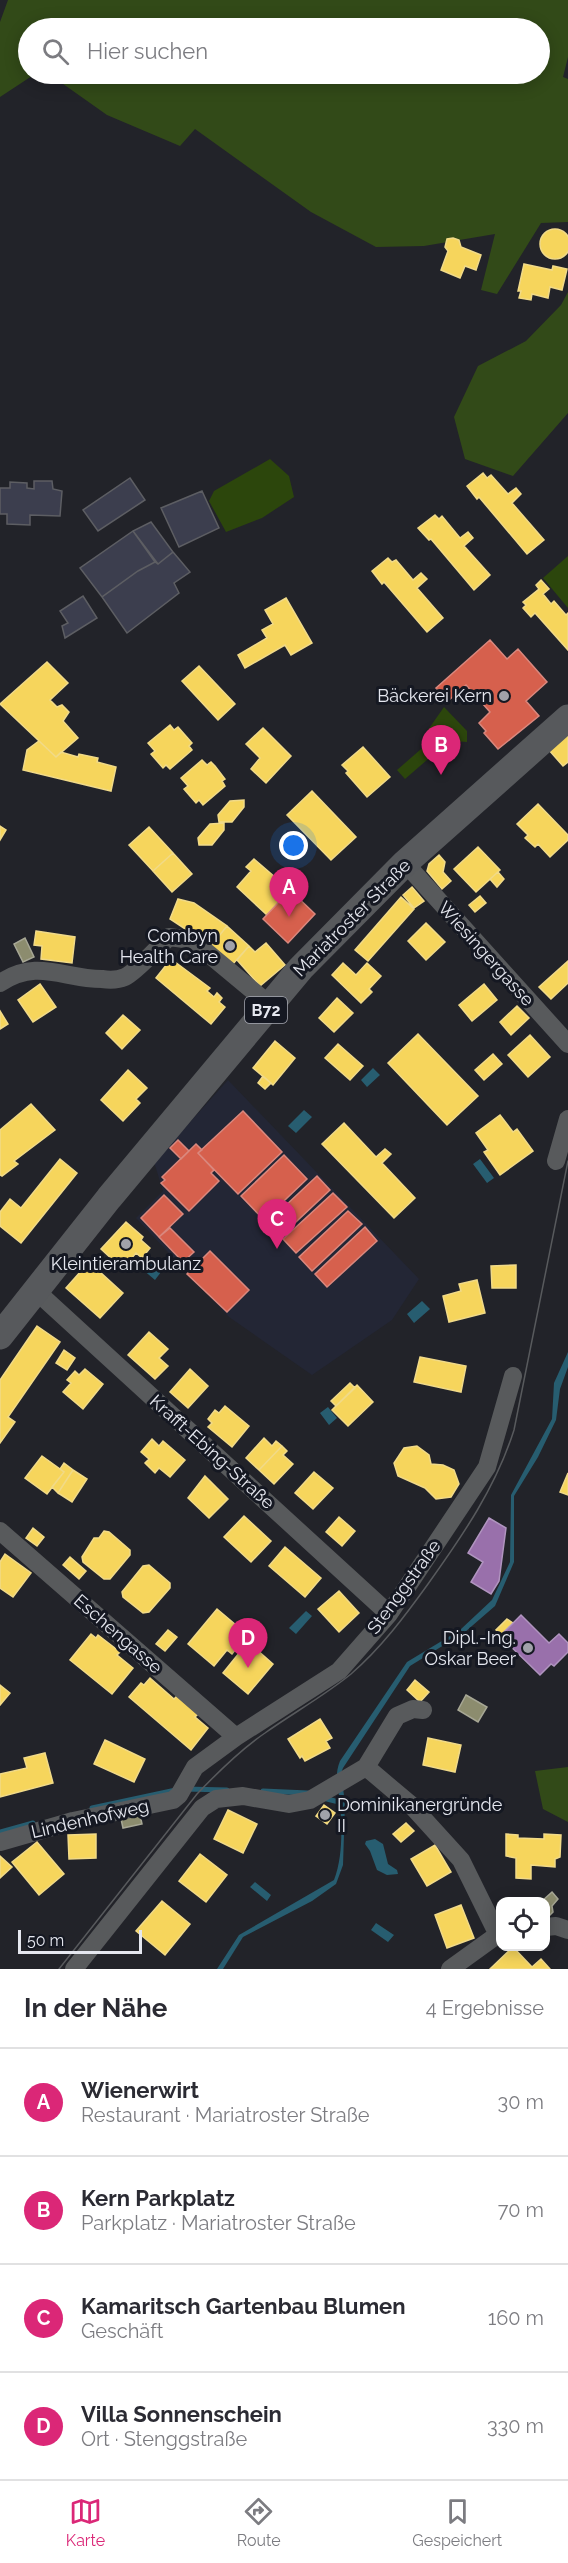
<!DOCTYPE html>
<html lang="de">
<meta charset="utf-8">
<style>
body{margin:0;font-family:Raleway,sans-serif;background:#f7f7f7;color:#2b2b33}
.controls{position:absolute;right:18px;bottom:18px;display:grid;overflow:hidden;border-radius:12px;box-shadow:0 3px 15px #0003}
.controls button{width:54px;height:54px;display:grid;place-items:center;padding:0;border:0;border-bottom:2px solid #e1e1e2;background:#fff;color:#2b2b33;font:30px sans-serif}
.scale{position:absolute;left:18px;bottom:15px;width:124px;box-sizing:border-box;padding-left:6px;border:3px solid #e5e7ef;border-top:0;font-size:16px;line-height:21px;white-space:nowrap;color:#e5e7ef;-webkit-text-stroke:4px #151822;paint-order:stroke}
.you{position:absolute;left:294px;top:846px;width:21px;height:21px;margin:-15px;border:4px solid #fff;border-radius:50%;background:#1a73e8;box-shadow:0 0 0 9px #1a73e833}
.badge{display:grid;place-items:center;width:39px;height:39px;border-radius:50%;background:#db2777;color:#fff;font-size:20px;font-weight:700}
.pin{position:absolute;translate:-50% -50px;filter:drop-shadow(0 2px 3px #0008)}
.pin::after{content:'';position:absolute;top:32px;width:21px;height:18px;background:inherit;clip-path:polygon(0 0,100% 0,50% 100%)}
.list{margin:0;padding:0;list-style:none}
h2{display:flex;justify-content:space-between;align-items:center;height:78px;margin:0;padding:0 24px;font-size:26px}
h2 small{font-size:20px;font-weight:400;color:#7c7c81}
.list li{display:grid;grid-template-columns:39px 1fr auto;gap:18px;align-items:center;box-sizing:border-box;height:108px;padding:0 24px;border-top:2px solid #e1e1e2}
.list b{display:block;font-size:22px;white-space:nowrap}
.list p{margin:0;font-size:20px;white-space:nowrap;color:#7c7c81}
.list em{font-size:20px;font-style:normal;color:#7c7c81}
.icon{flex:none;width:33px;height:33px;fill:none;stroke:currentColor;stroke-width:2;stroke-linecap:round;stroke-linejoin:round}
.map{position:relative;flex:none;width:568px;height:1969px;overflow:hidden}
.search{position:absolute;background:#fff;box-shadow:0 3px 15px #0003;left:18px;right:18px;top:18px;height:66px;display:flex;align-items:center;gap:15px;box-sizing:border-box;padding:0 21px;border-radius:33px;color:#7c7c81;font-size:22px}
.sheet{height:510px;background:#fff}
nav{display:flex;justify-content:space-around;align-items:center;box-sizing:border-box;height:84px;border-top:2px solid #e1e1e2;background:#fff;font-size:16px;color:#7c7c81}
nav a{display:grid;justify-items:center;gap:3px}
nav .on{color:#db2777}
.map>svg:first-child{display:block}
.built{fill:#232635}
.green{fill:#2c460c}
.forest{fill:#324a18}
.water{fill:#275d70}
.homes{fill:#f6d55c;stroke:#f1da88;stroke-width:1.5}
.shops{fill:#d6604d;stroke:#da887e;stroke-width:1.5}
.offices{fill:#9970ab;stroke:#b094bf;stroke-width:1.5}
.industry{fill:#8c8c6e;stroke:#a7a795;stroke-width:1.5}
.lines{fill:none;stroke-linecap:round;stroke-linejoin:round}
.stream{stroke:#275d70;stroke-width:5}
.building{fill:#3c3e4e;stroke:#5d5e63;stroke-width:1.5}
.street{stroke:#585a5c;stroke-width:18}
.primary{stroke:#57595c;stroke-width:27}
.tram{stroke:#585a5d;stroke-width:1.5}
.poi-dot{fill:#a1a2aa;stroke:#151822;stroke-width:2}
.labels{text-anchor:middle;stroke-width:6;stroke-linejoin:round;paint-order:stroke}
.shield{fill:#151822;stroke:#a7a9b2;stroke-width:1.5}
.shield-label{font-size:16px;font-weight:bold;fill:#e5e7ef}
.poi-label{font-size:18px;fill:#e5e7ef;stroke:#151822;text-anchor:end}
.street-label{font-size:18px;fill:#e5e7ef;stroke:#151822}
</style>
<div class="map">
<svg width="568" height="1969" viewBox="0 0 568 1969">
<rect width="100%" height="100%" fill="#222329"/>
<path class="built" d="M228 1080 419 1279 392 1320 312 1375 229 1317 136 1218 163 1191 154 1162Z"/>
<path class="green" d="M270 459 289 476 294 497 262 518 226 532 209 501 214 491Z
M568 556V608L543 578Z
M444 707 467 731V742L449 741 405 779 397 770 428 743 423 737Z"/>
<path class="forest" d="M8 0H568V57L563 77 568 79V222L541 223 497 294 481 290 495 234 424 246 376 247 311 212 195 129 180 146 107 115 49 74H540V28H28V74H35L0 97V22Z
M568 292V413L513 476 465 459 454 417 478 366 526 341 561 305Z
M568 1767V1822L543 1809 535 1771Z"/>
<path class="water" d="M373 1068 380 1075 367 1087 361 1080Z
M304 1110 312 1117 296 1133 288 1126Z
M480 1159 494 1178 487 1183 473 1164Z
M149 1261 161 1272 155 1280 142 1269Z
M422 1301 430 1309 414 1323 407 1314Z
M568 1352V1367L560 1389 556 1420 538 1457 514 1496V1562L495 1606 465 1632 410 1666 343 1768 341 1773 345 1803 343 1865 336 1884 312 1901 243 1937 223 1969H217L239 1935 334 1880C343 1857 342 1827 340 1802 338 1786 334 1776 340 1761L407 1662 460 1630 492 1600 510 1562 511 1495 552 1419 554 1383Z
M328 1407 337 1418 329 1425 320 1413Z
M306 1611 312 1616 296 1634 289 1628Z
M375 1839 383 1844 388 1864 397 1870 398 1874 387 1875 377 1870 370 1851 365 1844 366 1841Z
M255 1882 271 1895 267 1901 250 1887Z
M376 1923 394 1935 388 1942 371 1930Z"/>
<path class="homes" d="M540 244a15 15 0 1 1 30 0a15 15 0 1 1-30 0Z
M453 238 459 240 461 247 481 255 476 270 465 266 460 278 441 270 448 251 445 247 447 239Z
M524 264 552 270 553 266 567 269 562 290 550 287 548 298 532 294 531 300 519 298 521 291H518Z
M483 473 487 478 491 475 508 494 516 488 521 494 512 503 544 540 527 554 479 497 477 499 467 486Z
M435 515 439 519 442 516 460 538 468 532 473 538 464 546 490 575 474 590 431 539 429 540 418 528Z
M388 558 392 562 396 560 413 580 421 573 427 579 417 588 443 618 427 632 384 582 382 584 372 571Z
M541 580 549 589 543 594 551 604 554 601 566 615 568 613V650L535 613 531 617 523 608 526 605 523 602 539 589 536 585Z
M286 598 312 643 291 655 285 645 245 668 238 655 267 638 262 630 273 624 265 610Z
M47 662 68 683 50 700 57 707 62 705 69 712 63 721 78 738 56 757 0 704Z
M199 666 235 704 218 720 182 681Z
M170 725 174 730 178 727 192 743 189 746 192 750 170 769 166 765 163 768 151 754 155 751 148 743Z
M263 728 291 756 266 783 251 769 260 758 246 744Z
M568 733V762L563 766 549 750Z
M39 741 56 757 61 752 78 757 79 754 98 758 97 762 116 767 111 791 23 770 27 750Z
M363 747 390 777 367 797 346 773 348 771 342 765Z
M202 760 207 765 211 762 215 766 225 779 222 781 225 786 203 805 199 800 196 803 184 789 188 786 181 778Z
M312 791 356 837 331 860 287 815Z
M244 800V807L232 822H219L218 815 230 801Z
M538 804 568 835V840L550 857 538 844 535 847 525 838 528 835 517 824Z
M224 823V830L212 845H199L198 838 210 824Z
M0 826 6 830 0 840Z
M149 827 173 853 153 871 129 845Z
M478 847 500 870 476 892 454 869Z
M173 853 192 874 172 892 153 871Z
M439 855 445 862 443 872 451 881 442 889 427 871 429 864Z
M254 859 290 890 267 915 237 887 251 871 246 867Z
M498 872 504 879 497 887 490 879Z
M412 887 424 901 414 908 403 895Z
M480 896 486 903 475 912 469 905Z
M401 897 414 909 368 961 355 950Z
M178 899 194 903 227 926 211 946 170 919Z
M426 923 445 942 426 960 408 941Z
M227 926 249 946 232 965 211 946Z
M36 931 75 937 72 963 41 959 42 946 34 945Z
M266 943 285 965 260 986 237 960 249 946 255 952Z
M171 959 210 988 207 991 214 997 217 993 222 998 219 1002 225 1007 211 1024 156 978Z
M568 961V983L551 999 539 987Z
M343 963 356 975 367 963 381 976 369 989 372 992 361 1003 332 975Z
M40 984 56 1007 33 1022 18 1000Z
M484 984 497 1000 472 1021 459 1005Z
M337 998 353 1013 334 1032 319 1018Z
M517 1006 529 1018 511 1035 500 1022Z
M0 1011 8 1024 0 1029Z
M123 1015 140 1030 122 1049 106 1033Z
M418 1034 478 1096 447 1125 388 1063Z
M530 1035 550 1057 528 1077 508 1055Z
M275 1041 295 1058 273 1085 253 1068Z
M338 1044 363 1066 350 1080 325 1058Z
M493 1054 502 1064 484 1080 475 1070Z
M128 1070 147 1088 136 1099 140 1103 123 1121 101 1100Z
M263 1076 271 1083 265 1089 258 1083Z
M31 1104 55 1130 14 1161 18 1164 2 1176 0 1175V1130Z
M500 1115 513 1132 517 1129 533 1151 500 1175 484 1152 488 1150 476 1133Z
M344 1123 376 1157 385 1149 391 1154 382 1163 415 1198 394 1218 322 1144Z
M60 1159 77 1173 21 1243 0 1226V1212L10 1199 21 1208Z
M126 1222 143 1237 141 1240 150 1248 142 1258 136 1253 125 1266 117 1258 114 1261 101 1249Z
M89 1262 123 1293 100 1318 66 1288Z
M516 1265V1288H492L491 1266Z
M477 1280 485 1313 449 1322 443 1296 461 1291 459 1284Z
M37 1326 60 1342 8 1417 15 1422 0 1443V1380Z
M149 1332 168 1349 159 1358 168 1366 155 1379 128 1355Z
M64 1350 75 1358 67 1370 56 1363Z
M420 1357 466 1366 461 1392 414 1382Z
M85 1369 103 1384 83 1409 63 1392 71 1383 67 1380 75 1371 79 1375Z
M190 1369 208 1386 188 1408 170 1392Z
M350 1383 355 1388 336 1406 331 1401Z
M357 1385 373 1402 348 1426 332 1410Z
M225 1406 249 1426 232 1447 208 1427 212 1423 208 1419 215 1410 219 1413Z
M264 1438 272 1446 276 1441 282 1446 259 1470 246 1458Z
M152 1439 159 1446 163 1441 185 1460 170 1477 159 1468 155 1473 145 1463 149 1459 141 1452Z
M282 1446 287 1451 283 1455 293 1464 274 1484 259 1470Z
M417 1446 429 1455 431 1464 443 1465 454 1470 459 1484 451 1497 436 1499 425 1488 398 1476 394 1463 404 1448Z
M42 1456 64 1472 47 1494 25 1478Z
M64 1463 73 1470 58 1493 52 1487 64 1472 60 1469Z
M73 1470 87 1479 72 1502 58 1493Z
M314 1472 333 1488 313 1509 295 1493Z
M568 1473V1495L560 1492Z
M205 1476 228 1499 209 1518 188 1498Z
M244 1516 271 1541 251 1562 224 1537Z
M339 1517 355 1531 342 1546 326 1532Z
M33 1528 44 1537 37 1546 26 1538Z
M104 1531 109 1532 130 1550V1555L110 1579H104L83 1562 82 1557 94 1538H99Z
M285 1547 321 1578 305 1597 269 1566Z
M5 1554 31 1573 13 1597 0 1588V1562Z
M70 1557 86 1571 79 1579 63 1565Z
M149 1565 170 1583V1588L149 1612 143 1613 123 1597 122 1592 143 1566Z
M339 1591 359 1613 339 1632 318 1609Z
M217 1609 242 1630 239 1634 245 1638 232 1654 227 1650 214 1666 188 1644Z
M507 1619 513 1623 502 1634 496 1630Z
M168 1630 177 1637 165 1651 156 1644Z
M91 1634 96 1638 98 1635 120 1652 117 1655 133 1668 112 1694 70 1660Z
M248 1642 273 1664 248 1694 223 1673Z
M150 1678 174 1699 178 1695 199 1713 195 1717 208 1728 191 1750 129 1697 141 1683 144 1685Z
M415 1680 429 1692 420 1702 407 1690Z
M0 1685 10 1693 0 1705Z
M320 1719 332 1738 326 1741 330 1748 305 1761 302 1756 300 1758 288 1739Z
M428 1738 461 1745 455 1772 423 1765Z
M105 1740 145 1759 134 1782 94 1764Z
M45 1753 53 1783 0 1797V1774L27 1768 24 1758Z
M324 1805 335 1813 327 1824 316 1816Z
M228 1810 257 1824 243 1853 214 1839Z
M406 1823 414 1831 401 1842 393 1834Z
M96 1834V1858L69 1859 68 1835Z
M506 1834 518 1835V1838L544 1839V1834L561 1835 560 1857 555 1859V1867L531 1865V1879L516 1878V1858L506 1856Z
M37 1842 64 1874 39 1895 12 1862Z
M435 1845 451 1872 427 1886 411 1859Z
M200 1854 227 1875 206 1902 179 1881Z
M0 1856 12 1867 0 1878Z
M162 1901 190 1924 165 1955 136 1931Z
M461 1905 474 1938 447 1948 435 1915Z
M513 1947 532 1967 541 1959 550 1969H490Z"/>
<path class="shops" d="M490 640 507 659 518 649 547 682 526 701 539 716 498 749 484 733 486 731 479 723 490 712 466 685 448 701 436 688Z
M290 890 315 914 288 943 263 919Z
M243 1111 282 1152 238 1194 198 1153Z
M178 1140 189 1151 181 1159 170 1148Z
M196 1144 202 1150 198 1153 214 1170 211 1173 219 1181 189 1211 161 1183 165 1180 162 1177Z
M284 1155 307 1179 264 1220 241 1196Z
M317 1176 330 1190 280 1237 267 1223Z
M333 1193 347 1207 296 1253 283 1239Z
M164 1195 183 1214 159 1237 141 1218Z
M348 1211 362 1224 312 1271 299 1257Z
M365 1227 377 1241 327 1287 315 1274Z
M170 1228 194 1252 183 1262 159 1237Z
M210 1251 249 1290 227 1312 187 1274Z"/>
<path class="offices" d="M489 1518 506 1528 499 1581 491 1594 471 1582 483 1562 468 1553Z
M521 1615 549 1643 559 1634 568 1643V1652L554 1666 551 1664 540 1675 500 1636Z"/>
<path class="industry" d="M25 938 34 957 23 962 14 944Z
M466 1695 487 1707 478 1722 458 1710Z
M140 1815 142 1824 123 1828 121 1819Z
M552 1892 558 1899 552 1906 553 1912 546 1919V1902H541Z"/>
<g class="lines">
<path class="stream" d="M185 1789 227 1790
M263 1791 308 1793
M323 1798 343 1803
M92 1808 176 1790
M0 1832 33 1823"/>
</g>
<path class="building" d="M130 478 145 500 98 531 83 510Z
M34 481H52L53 489 62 491 60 516 30 515V525L7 524V514H0V488H10V482L27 483V488L34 489Z
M202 491 219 528 179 547 161 508Z
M151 522 173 552 158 564 133 531Z
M133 531 155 562 138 571 102 597 80 568Z
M173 552 190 572 174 583 179 593 127 633 102 597 138 571 155 562 158 564Z
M83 596 97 618 65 638 62 626 68 623 60 611Z"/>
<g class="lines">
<path class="street" d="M405 863 568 1044
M0 983C38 958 63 979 102 979 109 980 118 980 125 977 136 972 159 946 169 937L192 940 270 1005
M556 1161 568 1119
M35 1290 389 1614
M0 1531 236 1737
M366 1767 411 1805 461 1860 497 1933
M0 1842 73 1821 173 1800 179 1795 195 1767 236 1737 339 1671 389 1614 487 1467 513 1376
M546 1927 556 1926 568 1930
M74 1969 202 1808 216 1799 243 1796 289 1804 310 1800 366 1767 397 1716 413 1709 423 1710
M450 1969 500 1933"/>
<path class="primary" d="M0 1336 109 1198 301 968 405 863 568 718"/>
<path class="tram" d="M59 1969 197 1794C218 1772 240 1750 265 1733 293 1713 324 1696 351 1674 381 1648 405 1616 428 1584 463 1535 496 1487 514 1430L568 1161"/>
</g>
<g class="poi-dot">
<circle cx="504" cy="696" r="6"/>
<circle cx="230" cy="946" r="6"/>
<circle cx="126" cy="1244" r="6"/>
<circle cx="528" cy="1648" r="6"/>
<circle cx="325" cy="1815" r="6"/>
</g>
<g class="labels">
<rect class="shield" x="245" y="997" width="42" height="26" rx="4.5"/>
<g class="shield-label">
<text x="266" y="1016">B72</text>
</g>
<g class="poi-label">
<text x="492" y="702">Bäckerei Kern</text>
<text x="218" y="942">Combyn<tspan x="218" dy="21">Health Care</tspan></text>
<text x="126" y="1270" text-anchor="middle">Kleintierambulanz</text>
<text x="516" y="1644">Dipl.-Ing.<tspan x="516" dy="21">Oskar Beer</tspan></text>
<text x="337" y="1811" text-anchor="start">Dominikanergründe<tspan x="337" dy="21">II</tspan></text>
</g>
<g class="street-label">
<text transform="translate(352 918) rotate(-45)" y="6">Mariatroster Straße</text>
<text transform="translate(486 954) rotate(48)" y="6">Wiesingergasse</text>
<text transform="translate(212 1452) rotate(42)" y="6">Krafft-Ebing-Straße</text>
<text transform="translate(404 1587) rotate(-54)" y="6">Stenggstraße</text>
<text transform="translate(118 1634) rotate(41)" y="6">Eschengasse</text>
<text transform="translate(90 1819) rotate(-13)" y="6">Lindenhofweg</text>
</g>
</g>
</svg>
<div class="controls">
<button><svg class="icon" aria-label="locate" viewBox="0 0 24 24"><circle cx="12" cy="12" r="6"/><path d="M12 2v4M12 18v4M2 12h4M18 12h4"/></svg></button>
</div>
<div class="scale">50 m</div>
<div class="you"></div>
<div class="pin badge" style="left:289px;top:917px">A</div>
<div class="pin badge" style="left:441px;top:775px">B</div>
<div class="pin badge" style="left:277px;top:1249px">C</div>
<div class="pin badge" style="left:248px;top:1668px">D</div>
<div class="search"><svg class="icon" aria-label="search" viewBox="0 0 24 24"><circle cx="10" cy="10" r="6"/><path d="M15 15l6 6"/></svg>Hier suchen</div>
</div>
<section class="sheet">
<h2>In der Nähe<small>4 Ergebnisse</small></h2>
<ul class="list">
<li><span class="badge">A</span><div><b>Wienerwirt</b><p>Restaurant · Mariatroster Straße</p></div><em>30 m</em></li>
<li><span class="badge">B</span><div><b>Kern Parkplatz</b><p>Parkplatz · Mariatroster Straße</p></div><em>70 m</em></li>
<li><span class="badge">C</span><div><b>Kamaritsch Gartenbau Blumen</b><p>Geschäft</p></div><em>160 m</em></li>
<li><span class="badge">D</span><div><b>Villa Sonnenschein</b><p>Ort · Stenggstraße</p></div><em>330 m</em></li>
</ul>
</section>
<nav>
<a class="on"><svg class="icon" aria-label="map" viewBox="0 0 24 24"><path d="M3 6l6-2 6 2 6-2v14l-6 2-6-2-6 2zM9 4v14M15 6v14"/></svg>Karte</a>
<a><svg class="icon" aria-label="directions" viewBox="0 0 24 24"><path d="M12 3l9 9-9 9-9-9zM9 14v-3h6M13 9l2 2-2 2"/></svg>Route</a>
<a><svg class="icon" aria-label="saved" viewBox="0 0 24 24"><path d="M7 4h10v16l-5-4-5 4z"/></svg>Gespeichert</a>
</nav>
